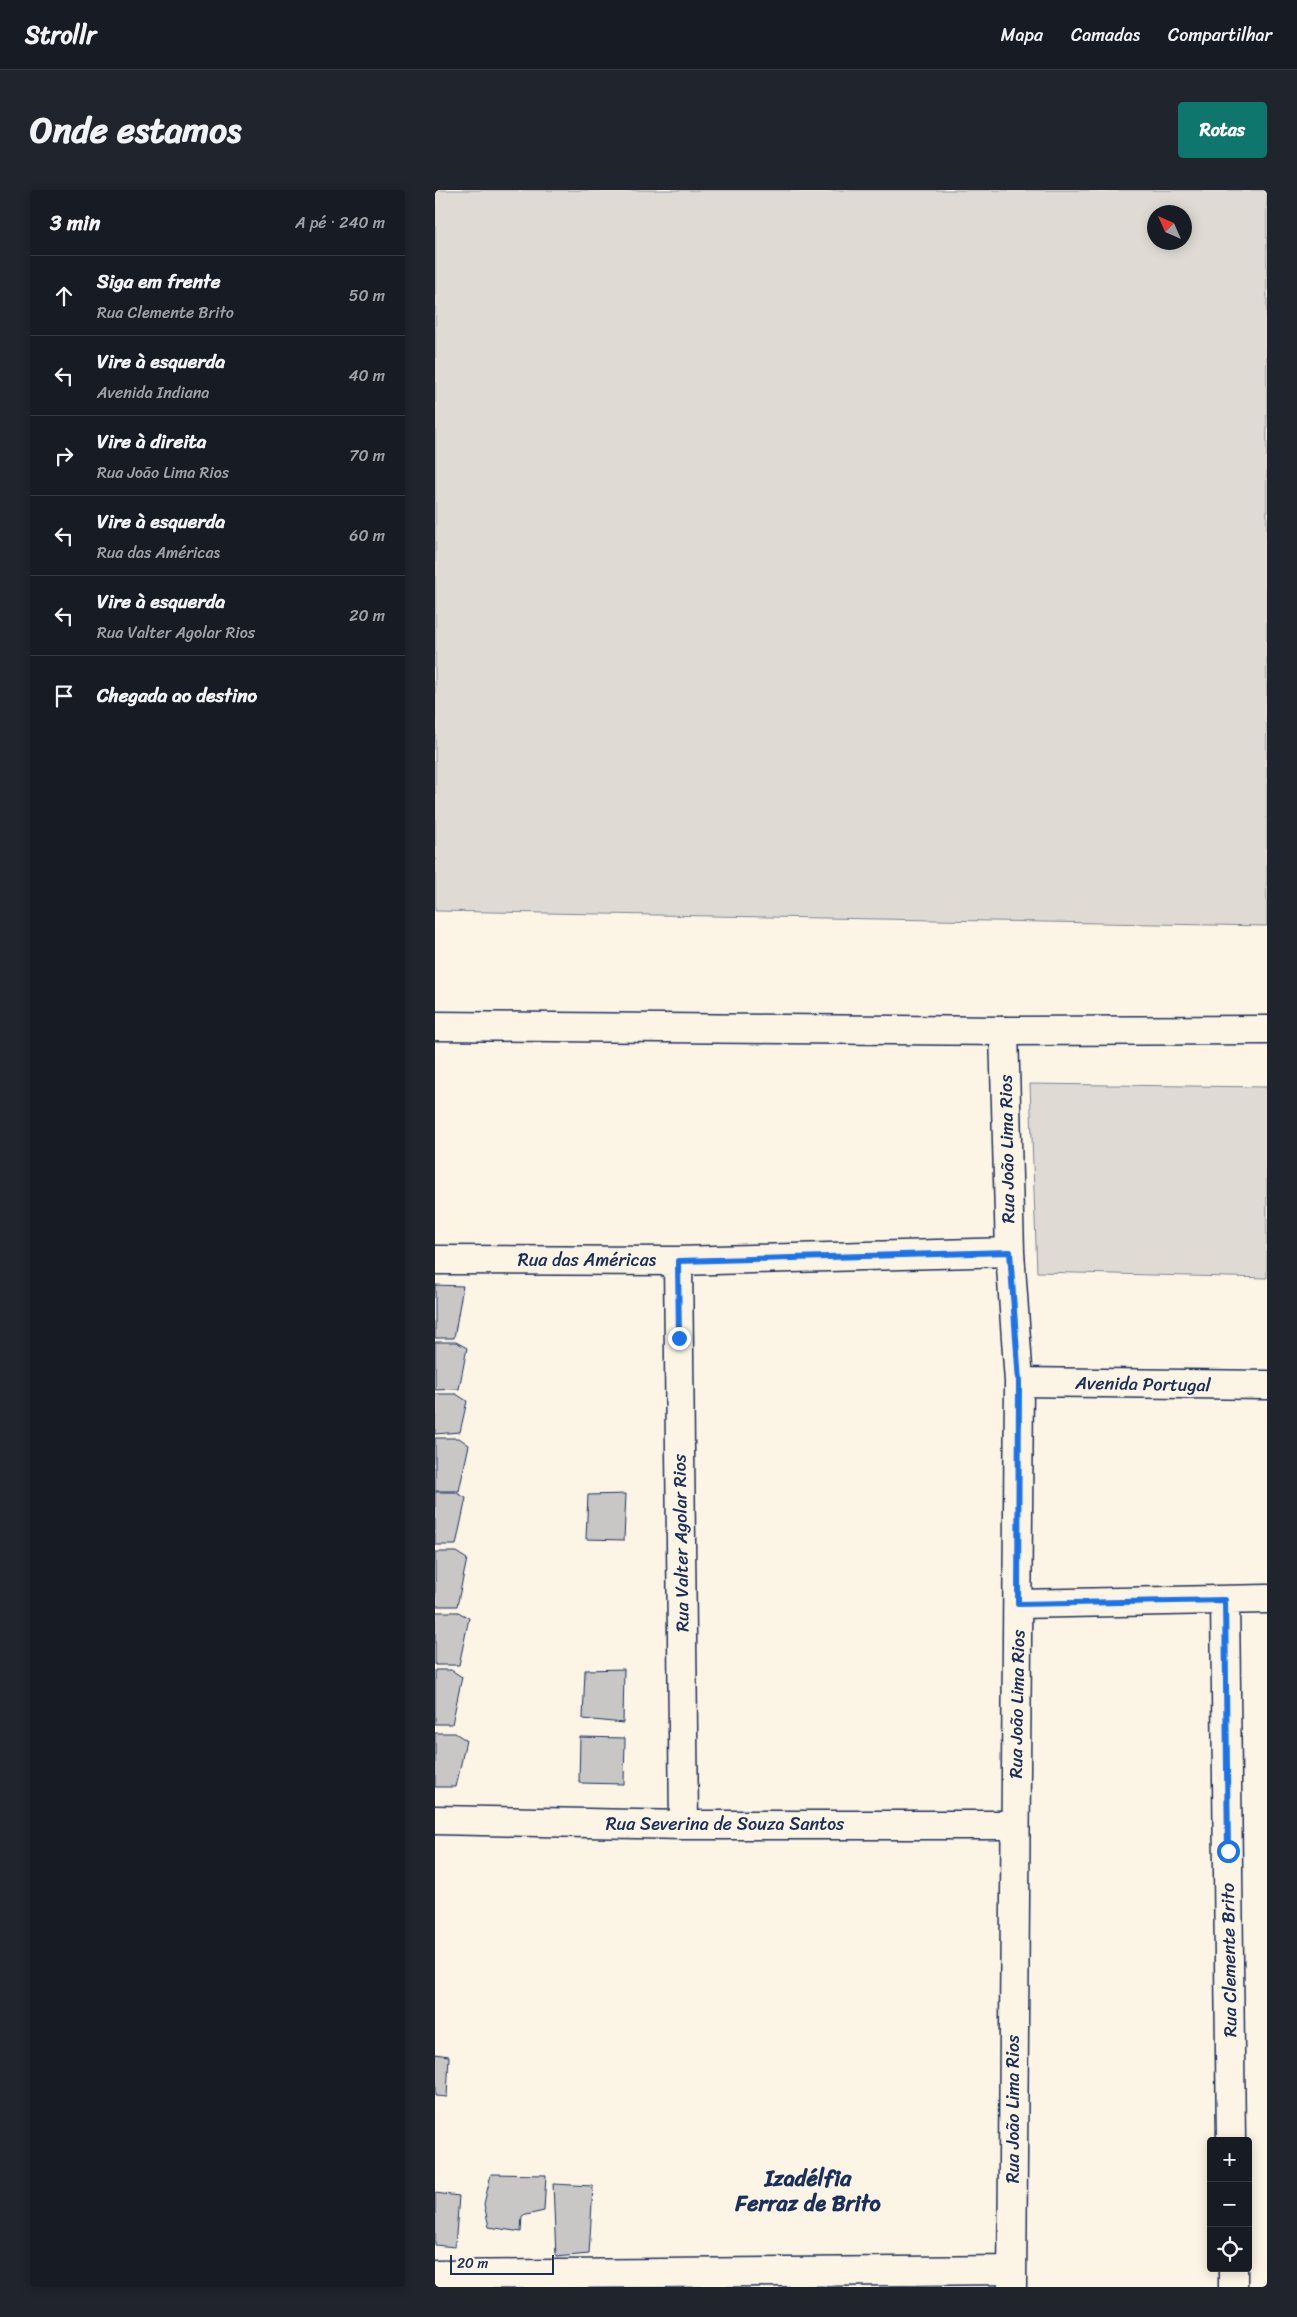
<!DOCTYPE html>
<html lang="pt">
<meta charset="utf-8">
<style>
body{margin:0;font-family:Sriracha,sans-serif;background:#20242c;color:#f1f3f6}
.controls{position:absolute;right:15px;bottom:15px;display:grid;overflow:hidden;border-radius:5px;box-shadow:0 2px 12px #0003}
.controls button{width:45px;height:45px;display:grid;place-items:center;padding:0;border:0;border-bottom:1px solid #363941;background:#171b24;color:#f1f3f6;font:25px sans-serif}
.compass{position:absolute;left:712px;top:15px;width:45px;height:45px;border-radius:50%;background:#171b24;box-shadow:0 2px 12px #0003;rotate:315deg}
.scale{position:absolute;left:15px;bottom:12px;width:104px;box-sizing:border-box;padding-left:5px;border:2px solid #1b2f5e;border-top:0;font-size:14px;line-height:18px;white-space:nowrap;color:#1b2f5e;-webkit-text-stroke:4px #fcf5e5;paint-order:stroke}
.stop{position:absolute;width:15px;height:15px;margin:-11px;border:4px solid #1a73e8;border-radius:50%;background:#fff}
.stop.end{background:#1a73e8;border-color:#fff;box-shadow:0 1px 5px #0008}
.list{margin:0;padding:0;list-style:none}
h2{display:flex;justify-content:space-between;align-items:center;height:65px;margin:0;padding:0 20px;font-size:21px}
h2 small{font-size:16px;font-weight:400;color:#9ea1a6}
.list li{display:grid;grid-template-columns:32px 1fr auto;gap:15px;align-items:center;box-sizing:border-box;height:80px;padding:0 20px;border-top:1px solid #363941}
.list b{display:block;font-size:19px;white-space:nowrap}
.list p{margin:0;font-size:16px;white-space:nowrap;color:#9ea1a6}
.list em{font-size:16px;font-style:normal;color:#9ea1a6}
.icon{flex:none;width:28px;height:28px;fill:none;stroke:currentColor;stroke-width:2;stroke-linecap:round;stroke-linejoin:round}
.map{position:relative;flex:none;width:832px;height:2097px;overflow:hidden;border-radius:5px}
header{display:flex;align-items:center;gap:30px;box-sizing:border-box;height:70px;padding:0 25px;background:#171b24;border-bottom:1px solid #363941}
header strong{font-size:24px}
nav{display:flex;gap:28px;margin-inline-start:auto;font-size:18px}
.intro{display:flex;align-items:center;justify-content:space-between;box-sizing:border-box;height:120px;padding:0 30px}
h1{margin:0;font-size:35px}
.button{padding:12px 22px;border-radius:5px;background:#0f766e;color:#fff;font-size:18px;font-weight:700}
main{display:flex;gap:30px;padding:0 30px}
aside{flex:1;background:#171b24;border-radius:5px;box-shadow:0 2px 12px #0003}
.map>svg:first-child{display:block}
.green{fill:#dfdbd4;stroke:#7d8599;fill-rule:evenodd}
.building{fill:#c8c7c6;stroke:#1b2f5e}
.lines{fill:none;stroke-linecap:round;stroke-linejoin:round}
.street-casing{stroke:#1b2f5e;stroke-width:31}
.primary-casing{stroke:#1b2f5e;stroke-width:31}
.street{stroke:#fcf5e5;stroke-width:28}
.primary{stroke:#fcf5e5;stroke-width:28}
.route{stroke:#1a73e8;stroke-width:6}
.labels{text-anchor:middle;stroke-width:4;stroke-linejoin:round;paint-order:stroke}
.street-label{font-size:18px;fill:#1b2f5e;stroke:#fcf5e5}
.district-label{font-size:22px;font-weight:bold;fill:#1b2f5e;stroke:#fcf5e5}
</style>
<header>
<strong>Strollr</strong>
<nav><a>Mapa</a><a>Camadas</a><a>Compartilhar</a></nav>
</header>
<div class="intro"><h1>Onde estamos</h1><a class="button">Rotas</a></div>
<main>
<aside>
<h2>3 min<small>A pé · 240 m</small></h2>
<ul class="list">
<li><svg class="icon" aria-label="ahead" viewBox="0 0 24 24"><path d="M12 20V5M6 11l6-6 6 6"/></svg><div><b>Siga em frente</b><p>Rua Clemente Brito</p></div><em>50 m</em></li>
<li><svg class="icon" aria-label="left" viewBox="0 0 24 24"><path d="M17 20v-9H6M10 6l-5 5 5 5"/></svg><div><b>Vire à esquerda</b><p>Avenida Indiana</p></div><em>40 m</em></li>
<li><svg class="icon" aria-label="right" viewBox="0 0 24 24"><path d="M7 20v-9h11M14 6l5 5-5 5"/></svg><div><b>Vire à direita</b><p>Rua João Lima Rios</p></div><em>70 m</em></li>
<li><svg class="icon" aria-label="left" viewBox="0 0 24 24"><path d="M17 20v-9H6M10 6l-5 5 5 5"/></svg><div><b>Vire à esquerda</b><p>Rua das Américas</p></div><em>60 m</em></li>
<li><svg class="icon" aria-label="left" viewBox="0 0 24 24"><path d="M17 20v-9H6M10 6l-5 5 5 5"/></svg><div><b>Vire à esquerda</b><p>Rua Valter Agolar Rios</p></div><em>20 m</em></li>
<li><svg class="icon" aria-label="arrive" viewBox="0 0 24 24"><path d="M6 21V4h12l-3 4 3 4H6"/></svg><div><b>Chegada ao destino</b></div></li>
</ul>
</aside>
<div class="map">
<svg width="832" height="2097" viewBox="0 0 832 2097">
<rect width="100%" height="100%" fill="#fcf5e5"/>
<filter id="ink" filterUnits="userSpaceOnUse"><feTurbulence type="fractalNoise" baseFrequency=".02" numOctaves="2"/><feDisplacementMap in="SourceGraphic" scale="10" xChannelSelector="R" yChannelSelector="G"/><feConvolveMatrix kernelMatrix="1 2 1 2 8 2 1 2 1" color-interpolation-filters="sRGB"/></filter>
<g filter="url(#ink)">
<path class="green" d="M0 0H832V736L0 721ZM719 22H749V52H719Z
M595 894 832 897V1088L602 1082Z"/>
<path class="building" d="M0 1095 28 1096 19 1148H0Z
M0 1152H21L32 1158 24 1199 0 1200Z
M0 1204H21L32 1211 25 1242 0 1244Z
M0 1248H24L34 1255 24 1301H0Z
M0 1302H20L31 1308 21 1355H0Z
M191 1304 189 1350 151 1349 153 1305Z
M0 1362H21L32 1369 22 1416H0Z
M0 1422H23L34 1428 24 1475H0Z
M189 1479 188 1533 148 1529 150 1480Z
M0 1480H16L27 1487 17 1534H0Z
M0 1543H20L31 1550 21 1597H0Z
M145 1547 190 1548 189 1594 144 1593Z
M0 1864 14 1866 12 1907 0 1906Z
M56 1984 111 1985 109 2021 87 2026 86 2042 54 2037 49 2014Z
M118 1994 158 1996 154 2064 121 2067Z
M0 2003 24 2006 20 2057 0 2055Z"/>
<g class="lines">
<defs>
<path id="street" d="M569 841 575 1062 584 1192 577 2097
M0 1070 243 1071 575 1062
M243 1071 249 1635
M584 1192 832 1195
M790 1410 796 1951
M583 1414 832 1409
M0 1630 249 1635H580
M798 2078V2097
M0 2085 577 2080"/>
<path id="primary" d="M0 836 569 841 832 840"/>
</defs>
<use href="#street" class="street-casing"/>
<use href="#primary" class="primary-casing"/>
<use href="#street" class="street"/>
<use href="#primary" class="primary"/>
</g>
</g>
<g class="lines" filter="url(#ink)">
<path class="route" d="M244 1148 243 1071 575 1062 584 1192 583 1414 790 1410 793 1661"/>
</g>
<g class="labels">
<g class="street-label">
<text transform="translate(572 959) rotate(-91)" y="6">Rua João Lima Rios</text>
<text x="152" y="1076">Rua das Américas</text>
<text transform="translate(708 1194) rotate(1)" y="6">Avenida Portugal</text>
<text transform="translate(246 1353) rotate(-91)" y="6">Rua Valter Agolar Rios</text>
<text transform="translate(582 1514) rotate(-89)" y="6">Rua João Lima Rios</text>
<text x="290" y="1640">Rua Severina de Souza Santos</text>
<text transform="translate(794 1770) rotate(-91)" y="6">Rua Clemente Brito</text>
<text transform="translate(578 1919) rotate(-90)" y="6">Rua João Lima Rios</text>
</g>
<g class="district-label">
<text x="373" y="1996">Izadélfia<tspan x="373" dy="25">Ferraz de Brito</tspan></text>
</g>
</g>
</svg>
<div class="controls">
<button>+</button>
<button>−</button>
<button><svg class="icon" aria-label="locate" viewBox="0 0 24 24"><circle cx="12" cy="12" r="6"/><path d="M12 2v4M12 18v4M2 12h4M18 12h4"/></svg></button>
</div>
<svg class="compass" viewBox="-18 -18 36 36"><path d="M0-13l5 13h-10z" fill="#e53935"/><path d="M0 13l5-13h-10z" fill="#9ea1a6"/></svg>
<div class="scale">20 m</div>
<div class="stop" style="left:793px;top:1661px"></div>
<div class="stop end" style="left:244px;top:1148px"></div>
</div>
</main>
